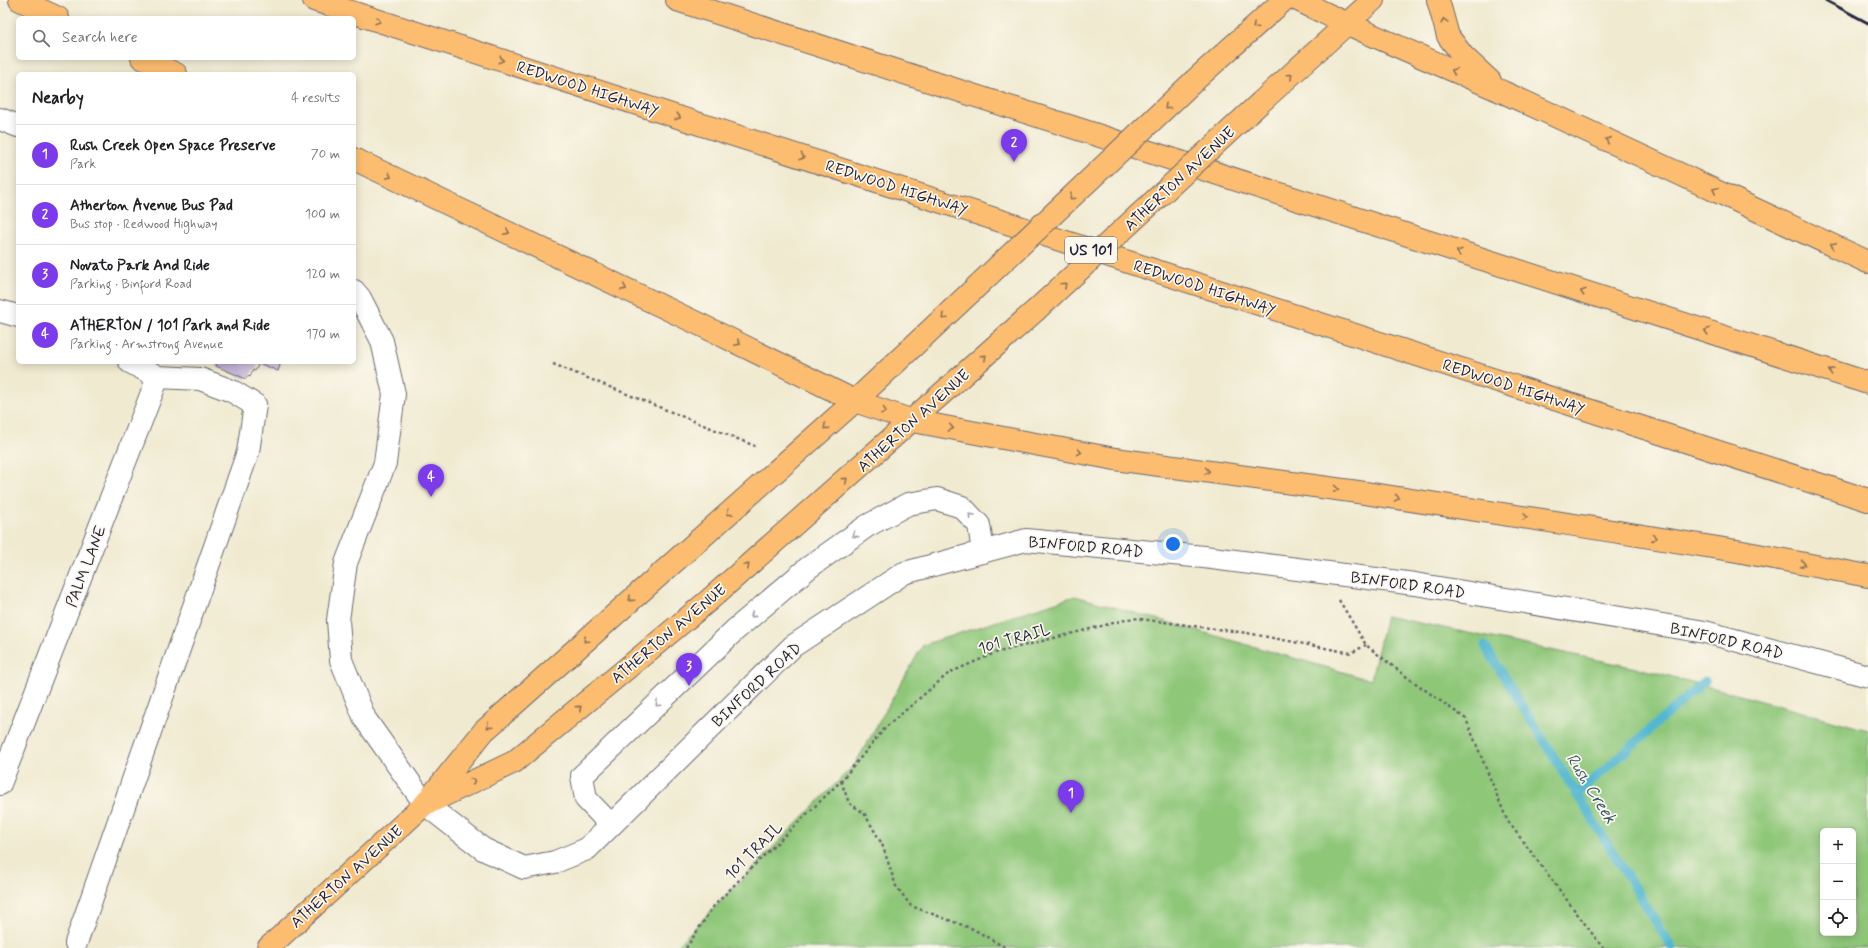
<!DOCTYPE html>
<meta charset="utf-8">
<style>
body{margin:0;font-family:Mynerve,sans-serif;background:#f6f6f6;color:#202124}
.controls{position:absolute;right:12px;bottom:12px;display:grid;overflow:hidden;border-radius:6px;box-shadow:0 2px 10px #0003}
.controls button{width:36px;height:36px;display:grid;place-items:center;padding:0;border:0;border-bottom:1px solid #e0e0e0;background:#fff;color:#202124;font:20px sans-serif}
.you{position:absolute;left:1173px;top:544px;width:14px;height:14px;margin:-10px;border:3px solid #fff;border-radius:50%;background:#1a73e8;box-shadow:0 0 0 6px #1a73e833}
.badge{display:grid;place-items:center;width:26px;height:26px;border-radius:50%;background:#7c3aed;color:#fff;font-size:13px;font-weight:700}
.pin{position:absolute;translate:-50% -33px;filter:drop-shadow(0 1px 2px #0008)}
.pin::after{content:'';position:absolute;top:21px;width:14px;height:12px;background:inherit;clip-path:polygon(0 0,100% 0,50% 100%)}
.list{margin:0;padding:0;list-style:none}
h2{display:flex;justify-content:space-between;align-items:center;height:52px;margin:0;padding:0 16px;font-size:17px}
h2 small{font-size:13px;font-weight:400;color:#757577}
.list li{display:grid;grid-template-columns:26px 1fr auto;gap:12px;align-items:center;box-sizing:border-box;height:60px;padding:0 16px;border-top:1px solid #e0e0e0}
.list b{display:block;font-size:15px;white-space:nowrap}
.list p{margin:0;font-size:13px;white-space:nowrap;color:#757577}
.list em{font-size:13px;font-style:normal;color:#757577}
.icon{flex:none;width:22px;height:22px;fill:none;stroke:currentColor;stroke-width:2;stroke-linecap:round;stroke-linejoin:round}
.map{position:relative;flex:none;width:1868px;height:948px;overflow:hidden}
.search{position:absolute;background:#fff;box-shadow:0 2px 10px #0003;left:16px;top:16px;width:340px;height:44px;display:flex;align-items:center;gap:10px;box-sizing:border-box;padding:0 14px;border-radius:6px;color:#757577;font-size:15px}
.panel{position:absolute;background:#fff;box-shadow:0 2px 10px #0003;left:16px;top:72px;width:340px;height:292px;border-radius:6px}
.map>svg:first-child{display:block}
.green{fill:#8fc779;stroke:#58745a;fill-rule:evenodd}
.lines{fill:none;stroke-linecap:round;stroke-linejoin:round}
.stream{stroke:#53b7d1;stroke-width:9}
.building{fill:#b7a6d2}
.minor-casing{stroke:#6a686f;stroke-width:24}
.major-casing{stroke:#6a686f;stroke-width:24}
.highway-casing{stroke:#6a686f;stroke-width:24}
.path{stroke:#6a686f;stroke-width:2.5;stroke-dasharray:3 3;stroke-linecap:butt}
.minor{stroke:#fff;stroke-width:22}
.major{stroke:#fcbd6f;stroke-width:22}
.highway{stroke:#fcbd6f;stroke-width:22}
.rail{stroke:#22223b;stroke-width:3}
.major-bridge-casing{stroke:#6a686f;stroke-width:24;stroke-linecap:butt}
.major-bridge{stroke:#fcbd6f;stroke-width:22}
.oneway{stroke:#8f7055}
.oneway2{stroke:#9c9ca7}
.labels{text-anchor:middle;stroke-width:3.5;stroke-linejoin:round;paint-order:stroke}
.shield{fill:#fbf7ec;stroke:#636270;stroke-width:1}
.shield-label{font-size:15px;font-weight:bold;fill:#22223b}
.street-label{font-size:16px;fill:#22223b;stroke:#fbf7ec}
.water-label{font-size:17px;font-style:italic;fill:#335670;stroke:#fbf7ec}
</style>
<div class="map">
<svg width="1868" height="948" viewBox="0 0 1868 948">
<rect width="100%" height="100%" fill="#fbf7ec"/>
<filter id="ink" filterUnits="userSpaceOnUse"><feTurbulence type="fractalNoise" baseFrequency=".025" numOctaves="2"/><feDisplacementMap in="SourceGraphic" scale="8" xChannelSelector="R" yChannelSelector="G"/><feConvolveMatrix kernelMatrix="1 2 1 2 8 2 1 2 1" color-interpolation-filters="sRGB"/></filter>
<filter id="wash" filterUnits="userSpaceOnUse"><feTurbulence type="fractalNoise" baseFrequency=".012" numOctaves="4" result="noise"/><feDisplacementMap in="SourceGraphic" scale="16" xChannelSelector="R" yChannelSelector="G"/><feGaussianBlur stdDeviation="0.9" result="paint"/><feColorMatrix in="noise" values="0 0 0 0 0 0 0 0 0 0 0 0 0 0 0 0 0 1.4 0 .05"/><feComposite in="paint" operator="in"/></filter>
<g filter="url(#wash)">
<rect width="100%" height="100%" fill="#f0ead0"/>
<path class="green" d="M1075 596 1371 680 1386 616 1651 671 1868 730V948H675L855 764 923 645ZM1823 831H1853V933H1823Z"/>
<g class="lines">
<path class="stream" d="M1485 646 1672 948
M1577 794 1705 681"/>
</g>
<g id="blocks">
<path class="building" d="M217 362H281L278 371 259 363 255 371 253 370 250 377 247 376 246 379 216 366Z"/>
</g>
</g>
<g filter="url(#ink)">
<use href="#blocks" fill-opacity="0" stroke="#6a686f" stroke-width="1"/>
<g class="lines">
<defs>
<path id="minor" d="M0 119 18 126
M354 291 360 298 382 341 394 394 385 463 346 563 338 620 341 660 365 719 425 804 483 849 524 868 555 862 587 849 793 646 904 573 1026 540 1204 557 1415 584 1705 632 1868 676
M0 311 18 316
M0 784 158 377 130 362
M611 825 586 799 582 776 735 630 808 568 867 526 908 504 937 499 962 507 979 525 983 552
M76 943 248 452 255 405 232 391 200 379 158 377"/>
<path id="major" d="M1195 80 1284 0
M1261 102 1373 0
M430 802 514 762 708 601 1035 311
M268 948 425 804 484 731 855 401 972 291"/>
<path id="highway" d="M20 0 58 18
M314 0 1868 500
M677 0 1868 383
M1298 0C1365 34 1435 62 1505 93 1626 148 1747 206 1868 262
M1438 0 1448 36 1463 56 1490 81
M142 58 176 74
M354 159 703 326 855 401 913 421 1115 459 1358 492 1575 525 1737 551 1868 576"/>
</defs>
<use href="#minor" class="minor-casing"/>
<use href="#major" class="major-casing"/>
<use href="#highway" class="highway-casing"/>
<path class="path" d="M553 364 755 446
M1339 600 1366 645 1404 675 1466 719 1507 820 1603 948
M841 781 849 803 864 813 882 844 896 886 911 906 973 929 1006 948
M686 948 713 907 744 875 841 781 886 727 949 673 995 653 1133 618 1247 633 1351 653 1366 645"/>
<use href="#minor" class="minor"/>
<use href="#major" class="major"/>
<use href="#highway" class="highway"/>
<path class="rail" d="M1825 0 1868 23"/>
<defs>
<path id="major-bridge" d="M972 291 1195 80
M1035 311 1261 102"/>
</defs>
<use href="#major-bridge" class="major-bridge-casing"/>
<use href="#major-bridge" class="major-bridge"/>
</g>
<defs><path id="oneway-chevron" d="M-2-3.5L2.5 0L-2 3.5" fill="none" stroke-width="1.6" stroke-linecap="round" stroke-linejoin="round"/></defs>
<g class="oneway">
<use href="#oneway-chevron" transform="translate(378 21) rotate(18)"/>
<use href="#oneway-chevron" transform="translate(1444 21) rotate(-105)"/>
<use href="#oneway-chevron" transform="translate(1255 26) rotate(138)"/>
<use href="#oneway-chevron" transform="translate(501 60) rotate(18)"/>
<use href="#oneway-chevron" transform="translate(1454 71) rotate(-157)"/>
<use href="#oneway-chevron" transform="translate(1290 76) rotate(-42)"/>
<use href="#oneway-chevron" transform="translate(1167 107) rotate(137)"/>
<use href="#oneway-chevron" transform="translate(678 117) rotate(18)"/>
<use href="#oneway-chevron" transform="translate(1608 140) rotate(-156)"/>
<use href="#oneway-chevron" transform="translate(802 157) rotate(18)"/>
<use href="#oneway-chevron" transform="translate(389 176) rotate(26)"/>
<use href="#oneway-chevron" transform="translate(1715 190) rotate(-155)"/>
<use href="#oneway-chevron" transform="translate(1072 197) rotate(137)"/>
<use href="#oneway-chevron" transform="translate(507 232) rotate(26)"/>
<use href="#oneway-chevron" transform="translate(1833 245) rotate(-155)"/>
<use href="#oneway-chevron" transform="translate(1459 252) rotate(-162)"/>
<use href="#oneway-chevron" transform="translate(1064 285) rotate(-43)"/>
<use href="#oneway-chevron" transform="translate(624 288) rotate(26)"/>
<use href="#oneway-chevron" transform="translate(1583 292) rotate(-162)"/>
<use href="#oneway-chevron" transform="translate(944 317) rotate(137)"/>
<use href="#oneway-chevron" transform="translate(1707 331) rotate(-162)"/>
<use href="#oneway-chevron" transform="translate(738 343) rotate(26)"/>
<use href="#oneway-chevron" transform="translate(984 357) rotate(-42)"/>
<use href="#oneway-chevron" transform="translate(1831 371) rotate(-162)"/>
<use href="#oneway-chevron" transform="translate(884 411) rotate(19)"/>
<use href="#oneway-chevron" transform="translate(826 427) rotate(138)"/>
<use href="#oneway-chevron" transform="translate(951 428) rotate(11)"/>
<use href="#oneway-chevron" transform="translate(1079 452) rotate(11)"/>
<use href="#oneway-chevron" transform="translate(1207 471) rotate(8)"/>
<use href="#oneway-chevron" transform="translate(845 480) rotate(-41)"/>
<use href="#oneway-chevron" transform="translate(1336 489) rotate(8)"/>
<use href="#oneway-chevron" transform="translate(1397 498) rotate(9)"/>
<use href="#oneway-chevron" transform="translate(729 513) rotate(138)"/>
<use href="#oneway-chevron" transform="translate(1525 517) rotate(9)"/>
<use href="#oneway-chevron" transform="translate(1654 538) rotate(9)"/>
<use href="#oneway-chevron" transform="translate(1803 564) rotate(11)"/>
<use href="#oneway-chevron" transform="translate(747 566) rotate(-41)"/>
<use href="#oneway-chevron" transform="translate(631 599) rotate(138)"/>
<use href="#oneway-chevron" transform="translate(586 640) rotate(138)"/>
<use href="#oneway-chevron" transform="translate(579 708) rotate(-40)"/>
<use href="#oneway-chevron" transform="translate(489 726) rotate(138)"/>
<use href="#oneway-chevron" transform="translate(473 781) rotate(-26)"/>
</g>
<g class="oneway2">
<use href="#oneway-chevron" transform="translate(971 516) rotate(-133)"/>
<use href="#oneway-chevron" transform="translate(855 535) rotate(144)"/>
<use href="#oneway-chevron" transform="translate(753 615) rotate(140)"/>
<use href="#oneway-chevron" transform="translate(658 704) rotate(137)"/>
</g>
</g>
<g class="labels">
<rect class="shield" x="1065" y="237" width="52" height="26" rx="3"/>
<g class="shield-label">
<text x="1091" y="255">US 101</text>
</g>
<g class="street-label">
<text transform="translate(588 88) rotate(18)" y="6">REDWOOD HIGHWAY</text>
<text transform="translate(1179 178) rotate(-43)" y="6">ATHERTON AVENUE</text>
<text transform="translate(897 187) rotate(18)" y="6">REDWOOD HIGHWAY</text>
<text transform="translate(1205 287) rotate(18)" y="6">REDWOOD HIGHWAY</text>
<text transform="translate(1514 386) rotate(18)" y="6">REDWOOD HIGHWAY</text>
<text transform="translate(913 420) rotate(-42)" y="6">ATHERTON AVENUE</text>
<text transform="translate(1086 546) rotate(5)" y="6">BINFORD ROAD</text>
<text transform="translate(85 566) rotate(-69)" y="6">PALM LANE</text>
<text transform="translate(1408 584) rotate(8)" y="6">BINFORD ROAD</text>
<text transform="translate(668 633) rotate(-40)" y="6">ATHERTON AVENUE</text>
<text transform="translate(1014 638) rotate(-16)" y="6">101 TRAIL</text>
<text transform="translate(1727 640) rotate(13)" y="6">BINFORD ROAD</text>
<text transform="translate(756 684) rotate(-43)" y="6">BINFORD ROAD</text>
<text transform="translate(753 850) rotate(-45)" y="6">101 TRAIL</text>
<text transform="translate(346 876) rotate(-42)" y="6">ATHERTON AVENUE</text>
</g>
<g class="water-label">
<text transform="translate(1592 788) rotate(58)" y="6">Rush Creek</text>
</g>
</g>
</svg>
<div class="controls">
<button>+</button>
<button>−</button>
<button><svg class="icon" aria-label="locate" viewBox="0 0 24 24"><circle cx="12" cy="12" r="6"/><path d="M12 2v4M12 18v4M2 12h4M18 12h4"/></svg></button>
</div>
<div class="you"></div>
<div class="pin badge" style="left:1071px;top:813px">1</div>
<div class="pin badge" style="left:1014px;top:162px">2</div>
<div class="pin badge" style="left:689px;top:686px">3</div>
<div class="pin badge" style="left:431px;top:497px">4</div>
<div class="search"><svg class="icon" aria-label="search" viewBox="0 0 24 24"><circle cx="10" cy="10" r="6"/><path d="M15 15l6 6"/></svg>Search here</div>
<section class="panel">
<h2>Nearby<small>4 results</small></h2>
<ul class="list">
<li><span class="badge">1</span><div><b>Rush Creek Open Space Preserve</b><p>Park</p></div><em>70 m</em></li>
<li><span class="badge">2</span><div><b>Atherton Avenue Bus Pad</b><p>Bus stop · Redwood Highway</p></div><em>100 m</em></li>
<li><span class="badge">3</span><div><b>Novato Park And Ride</b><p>Parking · Binford Road</p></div><em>120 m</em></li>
<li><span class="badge">4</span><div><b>ATHERTON / 101 Park and Ride</b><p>Parking · Armstrong Avenue</p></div><em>170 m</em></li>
</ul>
</section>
</div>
